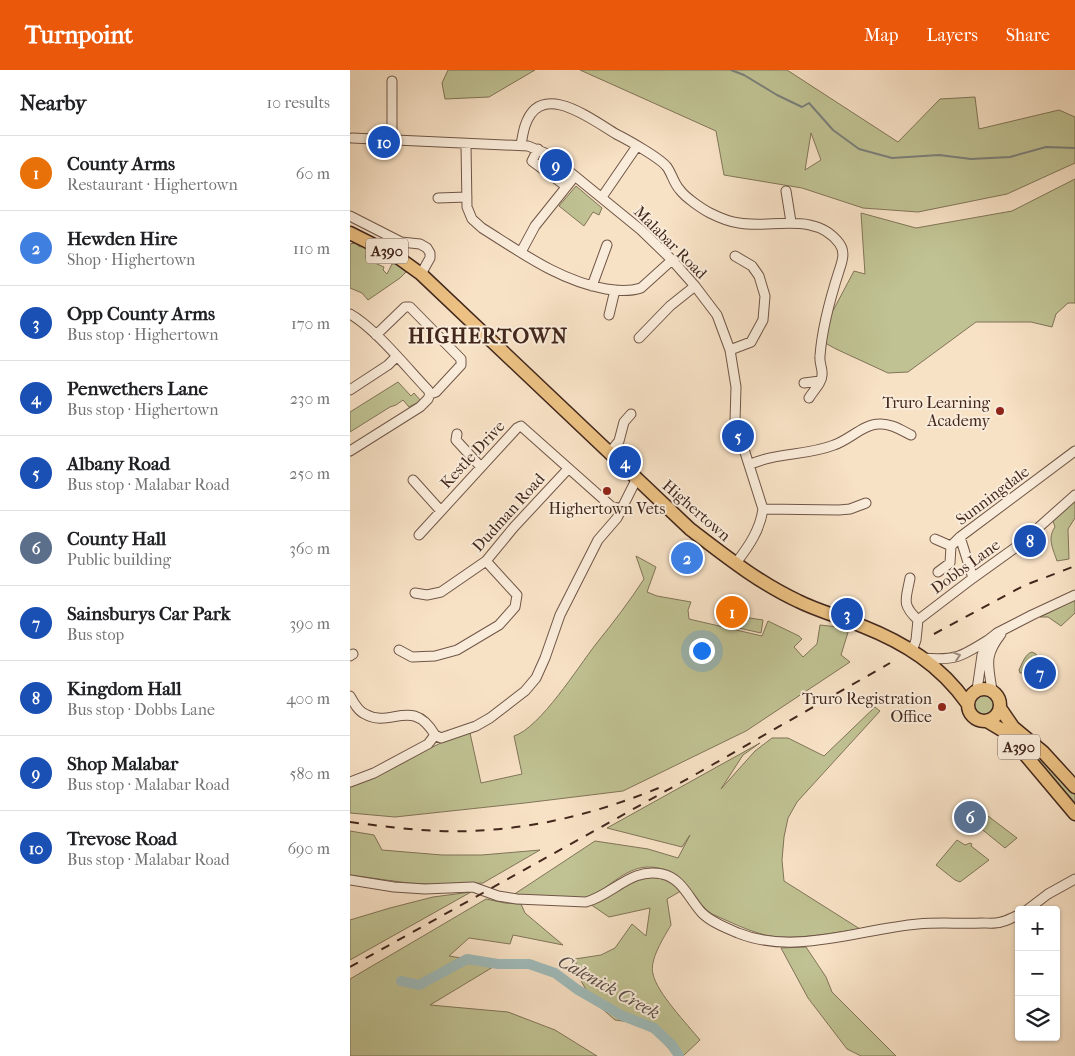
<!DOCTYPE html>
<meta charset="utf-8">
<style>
body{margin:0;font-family:"IM FELL French Canon",serif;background:#f2f2f2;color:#202124}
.controls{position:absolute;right:15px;bottom:15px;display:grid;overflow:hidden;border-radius:5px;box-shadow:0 1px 4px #0004}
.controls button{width:45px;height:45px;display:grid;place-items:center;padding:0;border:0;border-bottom:1px solid #e0e0e0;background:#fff;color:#202124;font:25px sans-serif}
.you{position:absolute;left:351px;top:580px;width:18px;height:18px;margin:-12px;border:4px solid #fff;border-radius:50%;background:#1a73e8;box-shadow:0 0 0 8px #1a73e833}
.badge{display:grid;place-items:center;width:32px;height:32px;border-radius:50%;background:#ea580c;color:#fff;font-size:16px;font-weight:700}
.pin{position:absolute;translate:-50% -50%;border:2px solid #fff;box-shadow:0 1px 5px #0006}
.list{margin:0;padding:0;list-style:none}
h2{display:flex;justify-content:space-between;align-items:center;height:65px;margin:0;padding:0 20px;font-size:21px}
h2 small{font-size:16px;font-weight:400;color:#757577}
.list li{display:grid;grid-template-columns:32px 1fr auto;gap:15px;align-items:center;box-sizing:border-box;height:75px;padding:0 20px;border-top:1px solid #e0e0e0}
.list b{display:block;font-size:19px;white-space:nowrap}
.list p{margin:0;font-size:16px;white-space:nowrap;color:#757577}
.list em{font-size:16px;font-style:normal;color:#757577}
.icon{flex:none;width:28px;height:28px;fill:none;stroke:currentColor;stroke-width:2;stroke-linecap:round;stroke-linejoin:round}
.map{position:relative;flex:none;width:725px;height:986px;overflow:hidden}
header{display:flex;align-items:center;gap:30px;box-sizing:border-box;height:70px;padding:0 25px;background:#ea580c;color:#fff}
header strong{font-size:24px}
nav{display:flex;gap:28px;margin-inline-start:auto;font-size:18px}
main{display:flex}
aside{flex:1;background:#fff}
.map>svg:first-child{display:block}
.green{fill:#c0c293;stroke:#817458;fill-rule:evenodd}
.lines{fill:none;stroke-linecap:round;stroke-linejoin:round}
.stream{stroke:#7a807c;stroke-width:2}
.river{stroke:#9fbcbc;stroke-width:10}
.minor-casing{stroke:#705647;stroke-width:11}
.highway-casing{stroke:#42271d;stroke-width:15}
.minor{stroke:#faecda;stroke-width:9}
.highway{stroke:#ecc183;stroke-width:12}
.rail{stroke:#42271d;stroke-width:2;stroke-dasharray:9 9;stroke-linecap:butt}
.oneway{stroke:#9e8a7c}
.poi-dot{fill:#8f2418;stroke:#faecda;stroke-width:2}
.labels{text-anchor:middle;stroke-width:4;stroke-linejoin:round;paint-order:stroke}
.shield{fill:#faecda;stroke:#796256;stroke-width:1}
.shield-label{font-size:15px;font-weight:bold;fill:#42271d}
.street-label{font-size:16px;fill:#42271d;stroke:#faecda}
.poi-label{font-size:16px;fill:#42271d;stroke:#faecda;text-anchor:end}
.water-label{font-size:18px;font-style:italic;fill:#594c45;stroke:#faecda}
.district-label{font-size:21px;font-weight:bold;letter-spacing:1px;fill:#42271d;stroke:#faecda}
</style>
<header>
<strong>Turnpoint</strong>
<nav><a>Map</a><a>Layers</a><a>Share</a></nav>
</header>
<main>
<aside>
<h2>Nearby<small>10 results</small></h2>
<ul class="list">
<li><span class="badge" style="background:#e8710a">1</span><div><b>County Arms</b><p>Restaurant · Highertown</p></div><em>60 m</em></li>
<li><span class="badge" style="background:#3f7fe0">2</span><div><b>Hewden Hire</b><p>Shop · Highertown</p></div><em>110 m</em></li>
<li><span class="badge" style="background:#1a4fb4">3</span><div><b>Opp County Arms</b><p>Bus stop · Highertown</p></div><em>170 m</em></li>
<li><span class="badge" style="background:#1a4fb4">4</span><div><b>Penwethers Lane</b><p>Bus stop · Highertown</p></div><em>230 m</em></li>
<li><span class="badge" style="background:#1a4fb4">5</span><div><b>Albany Road</b><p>Bus stop · Malabar Road</p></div><em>250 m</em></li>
<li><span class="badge" style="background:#5c6f8a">6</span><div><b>County Hall</b><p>Public building</p></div><em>360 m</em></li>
<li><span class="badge" style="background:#1a4fb4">7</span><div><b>Sainsburys Car Park</b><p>Bus stop</p></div><em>390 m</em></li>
<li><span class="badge" style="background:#1a4fb4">8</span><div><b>Kingdom Hall</b><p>Bus stop · Dobbs Lane</p></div><em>400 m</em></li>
<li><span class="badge" style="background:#1a4fb4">9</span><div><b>Shop Malabar</b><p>Bus stop · Malabar Road</p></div><em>580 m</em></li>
<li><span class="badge" style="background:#1a4fb4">10</span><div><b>Trevose Road</b><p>Bus stop · Malabar Road</p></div><em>690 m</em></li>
</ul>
</aside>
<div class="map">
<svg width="725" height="986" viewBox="0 0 725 986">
<rect width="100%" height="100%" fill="#f8e2c6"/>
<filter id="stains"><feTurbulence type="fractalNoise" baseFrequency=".004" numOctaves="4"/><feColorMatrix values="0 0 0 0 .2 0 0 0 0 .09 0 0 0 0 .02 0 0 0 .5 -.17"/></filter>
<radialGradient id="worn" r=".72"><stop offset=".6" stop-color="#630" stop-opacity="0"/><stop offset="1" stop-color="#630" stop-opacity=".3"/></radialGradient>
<path class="green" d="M98 0H185L139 27 95 29 92 13Z
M230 0H437L548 72 590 29 625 27 629 59 709 40 725 47V93L657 124 568 142 513 138 452 118 374 105 366 61ZM461 63 471 90 455 100Z
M725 109V233H718L706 244 702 257 681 252H626L558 302 538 303 486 279 468 269 504 201 515 204 511 143 566 158 662 141Z
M226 116 252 138 249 145 243 142 234 156 209 136Z
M5 173 10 177 13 175 19 179 16 186 18 190 34 197 33 200 37 204 42 194H50L58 200 50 208 18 230 12 223 0 218V174Z
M48 312 61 326 64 323 71 331 59 337 53 330 46 335 40 337 0 362V342Z
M725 431V448L718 459 719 489 707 491C703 479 697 468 705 457L703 451Z
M286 486 306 497 297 522 307 526 341 532 338 540 339 549 412 566 418 551 449 566 452 569 444 577 453 587 467 574 470 555 497 558 499 559 491 585 500 592 396 661 273 721 175 733 45 747 0 743V717L97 670 120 663 131 713 172 704 164 666C190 658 228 597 246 574 263 553 279 532 294 509Z
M725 530V543L711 556 698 547H690Z
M393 547 413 550 411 563 384 557 386 553Z
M682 582 686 584 687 590 675 603H670L669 600C672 594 675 584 682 582Z
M623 634a11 11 0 1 1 22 0a11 11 0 1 1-22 0Z
M525 637 530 641 447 732 438 748 434 767 432 790 434 811 510 859C483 863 441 871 415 865 403 862 391 857 380 852 374 849 368 847 362 844 336 826 336 797 297 797 274 798 257 820 237 828L163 825 245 771 298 779 328 788 340 765 332 777 257 758 410 673 393 685 371 719 405 681 422 668H438L474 686Z
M671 668 725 721V738L679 683Z
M638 746 667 768 655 778 629 757Z
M0 761 24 765 32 780 92 785H132L190 780 133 813 92 815 58 813 0 805Z
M607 770 615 775 620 773 622 774 621 776 639 790 610 812 605 810 586 795Z
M289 807C307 807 318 805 331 821L317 829 321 855C314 867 299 890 303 904 307 923 337 954 350 970L333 986H325L308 966 287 953 265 950 242 930 230 909 225 889 251 885 265 878 282 854 296 866 300 838 259 847 240 834 249 832 259 823Z
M121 822 0 890V850L40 838 83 827Z
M136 829 155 833 171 834 175 843 213 875 163 865 160 874 119 868 99 886 148 894 80 935 158 942 205 960 247 986H0V909Z
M456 877 476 907 482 922 546 986H511L497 979 458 928 431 878Z"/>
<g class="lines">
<path class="stream" d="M381 0 394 5 427 25 452 37 459 33 483 60 509 79 542 88 589 85 621 89 660 87 696 77 725 78"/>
<path class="river" d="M51 911 69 915 117 889 148 894H179L205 903 228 920 273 946 304 958 322 975 329 986"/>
<defs>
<path id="minor" d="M42 11V70
M2 68 178 76 195 83 204 89 291 160 322 190 345 216 367 245 380 280 386 317 385 351 413 439C410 460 399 476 386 493
M116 75 117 137 122 149 132 158C172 183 210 211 256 219 268 221 279 222 291 218L322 190
M171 75C172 69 173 62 175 56 190 9 241 49 266 64 278 70 310 88 317 97 322 104 324 114 330 120 335 127 352 139 360 143 368 147 380 152 389 153 421 159 465 141 489 173 496 182 492 192 489 201 480 229 472 258 470 286 469 293 473 299 472 305 472 313 463 321 459 328
M188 79 182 91 216 116
M436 121 441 152
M252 127 287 76
M88 128 117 127
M0 146 51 172 70 174 77 178 80 183V188L71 204
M171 182 185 156 225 106
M242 216 257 175
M0 244C25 258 57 298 78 320L80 324
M259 245 265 220
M26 265 55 237H60L111 289V295L86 322 80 324
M289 268 320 236 345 216
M380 280 401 272 413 250 415 226 409 206 402 196 385 186
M454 313 470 311
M0 320 38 295 46 287
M107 364 106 370 130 396
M0 381 70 337 78 329 80 324
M260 382 269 371 274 352 281 344
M399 395C427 382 456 386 484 375 499 370 514 354 529 354 540 353 551 360 561 365
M63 410 90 440
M413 439 489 440 500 439 516 433
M69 465 167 358 171 356 261 436 271 439
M585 469 601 476
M588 502 600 493 601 476 610 467
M560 508C556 530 551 534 568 550
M623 508 610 467 725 381
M65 523 77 525 91 522 136 491 164 457 218 399
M49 580 62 587 85 586 107 580 149 555 165 537 167 525 136 491
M562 581 566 570 568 550 623 508 669 475 725 425
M0 586 3 584
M572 588C605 591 611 587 638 570
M627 620 632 585 638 570 647 563 682 545 725 525
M642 621C639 596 633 587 651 564
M0 626C4 633 8 641 15 644 41 659 62 626 85 665
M0 712 24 703 78 674 85 665 91 668 126 656 140 648 175 621 186 608 195 588 210 545 248 470 267 448 287 408
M0 810 44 817 75 819 123 817 148 826 167 829 236 832C263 825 281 797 312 804 332 808 339 829 352 843 361 852 376 858 388 863 445 886 510 859 568 854 589 852 611 854 632 853 638 853 645 854 651 852 657 851 663 847 669 845
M677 840 698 824 725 809"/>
<path id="highway" d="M0 163 46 186 71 204 340 459C374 485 409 513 448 531 468 541 491 547 512 556 555 573 590 595 617 633
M618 635a16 16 0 1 1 32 0a16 16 0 1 1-32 0Z
M650 638 663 657 693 682 725 717
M637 651 652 660 662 669 725 744"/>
</defs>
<use href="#minor" class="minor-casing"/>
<use href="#highway" class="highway-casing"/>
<use href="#minor" class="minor"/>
<use href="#highway" class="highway"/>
<path class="rail" d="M584 564 673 516 725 496
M0 752C45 758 91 764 137 760 198 756 255 740 311 717
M0 897 348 703 540 593"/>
</g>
<defs><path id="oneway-chevron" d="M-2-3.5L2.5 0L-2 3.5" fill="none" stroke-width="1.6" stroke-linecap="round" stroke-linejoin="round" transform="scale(1.25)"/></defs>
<use class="oneway" href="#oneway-chevron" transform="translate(607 586) rotate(-18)"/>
<g class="poi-dot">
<circle cx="650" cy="341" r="5"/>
<circle cx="257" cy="421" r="5"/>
<circle cx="592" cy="637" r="5"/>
</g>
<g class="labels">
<g class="shield">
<rect x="16" y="168.5" width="42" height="25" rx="4"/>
<rect x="648" y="664.5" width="42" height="25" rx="4"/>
</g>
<g class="shield-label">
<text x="37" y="186">A390</text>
<text x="669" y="682">A390</text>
</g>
<g class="street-label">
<text transform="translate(321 172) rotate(45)" y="6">Malabar Road</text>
<text transform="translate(122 384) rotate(-47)" y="6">Kestle Drive</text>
<text transform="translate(642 425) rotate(-37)" y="6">Sunningdale</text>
<text transform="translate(347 440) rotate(41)" y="6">Highertown</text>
<text transform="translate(158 442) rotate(-48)" y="6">Dudman Road</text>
<text transform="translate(615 496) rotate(-36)" y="6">Dobbs Lane</text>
</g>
<g class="poi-label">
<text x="640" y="338">Truro Learning<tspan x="640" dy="18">Academy</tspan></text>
<text x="257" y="444" text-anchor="middle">Highertown Vets</text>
<text x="582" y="634">Truro Registration<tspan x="582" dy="18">Office</tspan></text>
</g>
<g class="water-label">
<text transform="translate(259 917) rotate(29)" y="6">Calenick Creek</text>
</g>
<g class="district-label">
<text x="138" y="273">HIGHERTOWN</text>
</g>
</g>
<rect width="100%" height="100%" filter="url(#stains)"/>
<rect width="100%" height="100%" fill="url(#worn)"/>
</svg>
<div class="controls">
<button>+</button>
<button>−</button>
<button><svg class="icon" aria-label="layers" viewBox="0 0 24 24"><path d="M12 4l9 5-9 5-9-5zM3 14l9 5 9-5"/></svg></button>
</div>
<div class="you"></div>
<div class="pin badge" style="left:382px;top:542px;background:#e8710a">1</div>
<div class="pin badge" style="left:337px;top:488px;background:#3f7fe0">2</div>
<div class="pin badge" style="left:497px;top:544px;background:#1a4fb4">3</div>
<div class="pin badge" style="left:275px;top:392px;background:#1a4fb4">4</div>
<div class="pin badge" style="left:388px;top:366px;background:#1a4fb4">5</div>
<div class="pin badge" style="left:620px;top:747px;background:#5c6f8a">6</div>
<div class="pin badge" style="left:690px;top:603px;background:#1a4fb4">7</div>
<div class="pin badge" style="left:680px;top:471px;background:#1a4fb4">8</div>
<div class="pin badge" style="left:206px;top:95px;background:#1a4fb4">9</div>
<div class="pin badge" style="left:34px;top:72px;background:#1a4fb4">10</div>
</div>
</main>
